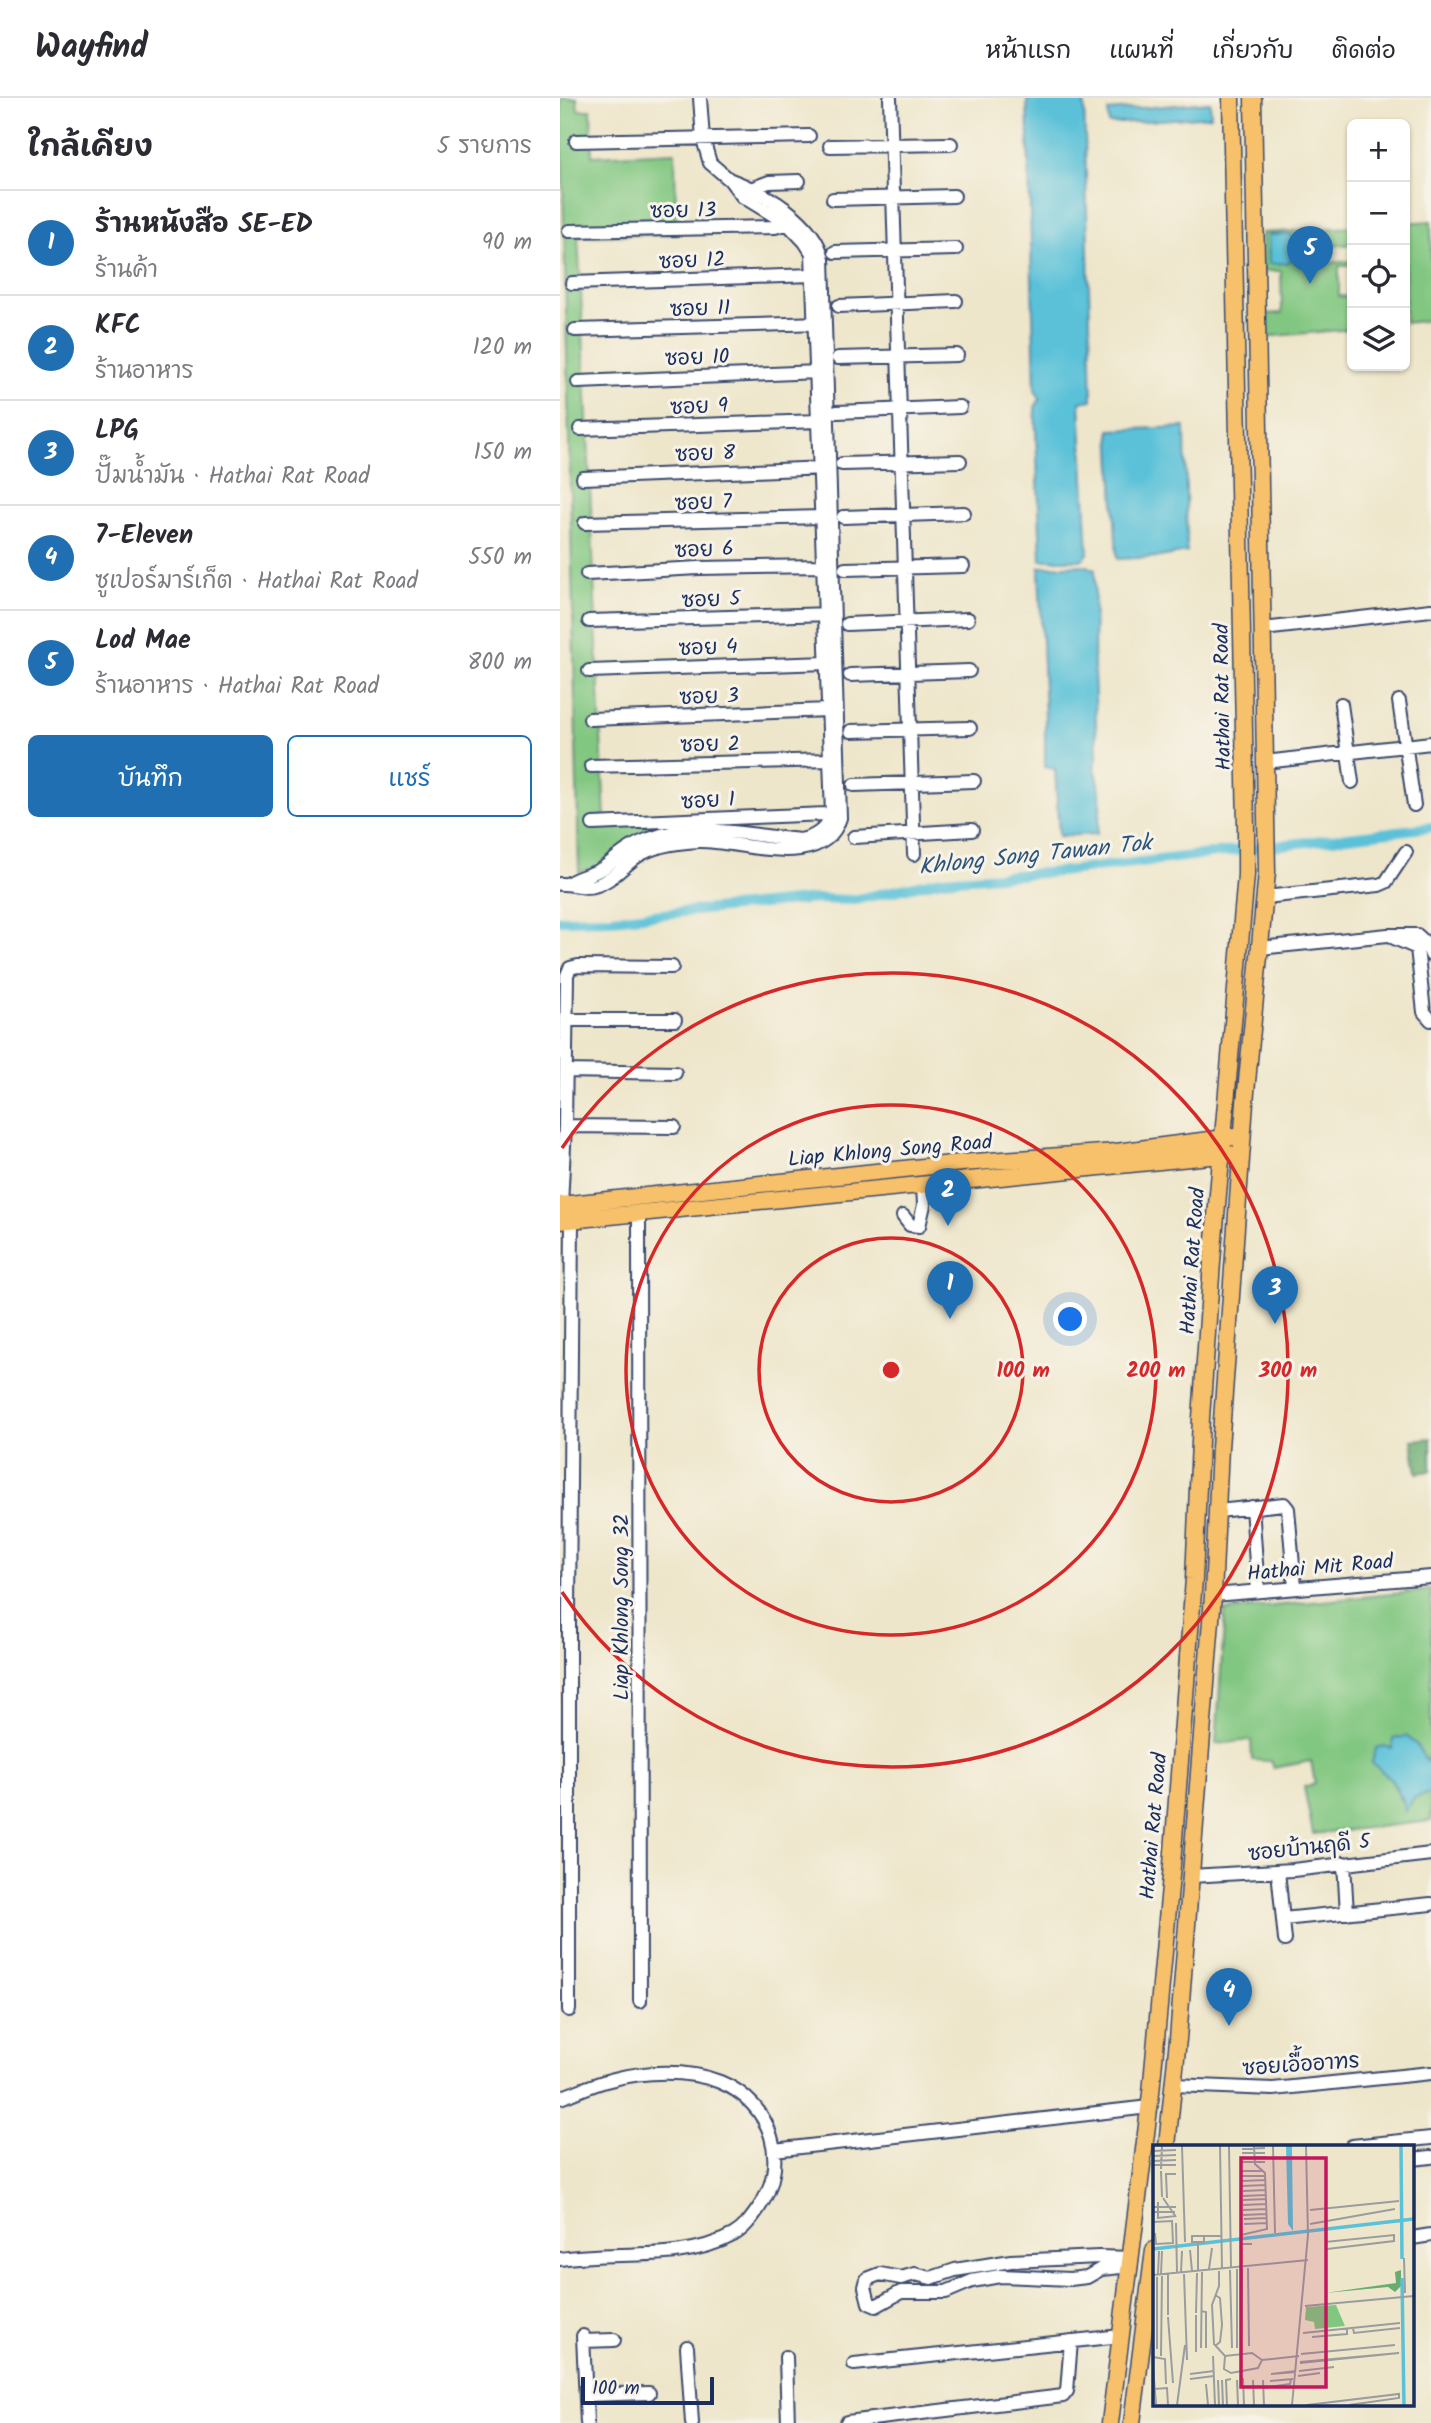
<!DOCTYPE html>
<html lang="th">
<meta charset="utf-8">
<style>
body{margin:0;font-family:Kalam,"Playpen Sans Thai",sans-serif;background:#f2f2f3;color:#2b2b33}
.controls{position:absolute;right:21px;top:21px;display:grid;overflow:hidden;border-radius:10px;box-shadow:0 2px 5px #0004}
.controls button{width:63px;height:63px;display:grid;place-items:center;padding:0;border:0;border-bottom:2px solid #e1e1e2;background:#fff;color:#2b2b33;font:35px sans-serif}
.scale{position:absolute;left:21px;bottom:18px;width:133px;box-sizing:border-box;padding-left:7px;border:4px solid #1b2f5e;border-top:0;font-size:19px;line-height:24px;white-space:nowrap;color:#1b2f5e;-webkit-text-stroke:5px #f7f3e8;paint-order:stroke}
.you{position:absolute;left:511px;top:1222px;width:24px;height:24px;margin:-18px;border:5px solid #fff;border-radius:50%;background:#1a73e8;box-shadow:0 0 0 10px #1a73e833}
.badge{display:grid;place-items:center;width:46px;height:46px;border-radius:50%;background:#1f6fb2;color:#fff;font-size:23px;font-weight:700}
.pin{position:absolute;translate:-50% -58px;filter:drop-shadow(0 2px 4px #0008)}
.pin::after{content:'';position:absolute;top:37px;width:24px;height:21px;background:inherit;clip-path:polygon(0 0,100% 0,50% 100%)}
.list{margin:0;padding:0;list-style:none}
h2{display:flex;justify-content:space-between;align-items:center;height:91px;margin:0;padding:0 28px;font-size:30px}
h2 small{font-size:23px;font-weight:400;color:#7c7c81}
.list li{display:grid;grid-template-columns:46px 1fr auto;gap:21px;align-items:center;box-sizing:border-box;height:105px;padding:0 28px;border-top:2px solid #e1e1e2}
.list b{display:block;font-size:26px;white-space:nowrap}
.list p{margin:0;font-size:23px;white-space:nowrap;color:#7c7c81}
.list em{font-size:23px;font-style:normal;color:#7c7c81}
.actions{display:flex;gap:14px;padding:21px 28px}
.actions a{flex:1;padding:16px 0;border:2px solid #1f6fb2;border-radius:10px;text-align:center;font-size:24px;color:#1f6fb2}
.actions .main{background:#1f6fb2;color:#fff}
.icon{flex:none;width:38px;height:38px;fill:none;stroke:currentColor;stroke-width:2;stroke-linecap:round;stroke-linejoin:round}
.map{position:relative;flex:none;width:871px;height:2325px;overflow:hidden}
header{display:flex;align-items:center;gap:42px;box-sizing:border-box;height:98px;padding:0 35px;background:#fff;border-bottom:2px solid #e1e1e2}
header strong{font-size:33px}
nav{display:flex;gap:38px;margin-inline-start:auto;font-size:24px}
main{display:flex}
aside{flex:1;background:#fff}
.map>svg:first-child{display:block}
.green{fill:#82c781;stroke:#4e7b70;stroke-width:2;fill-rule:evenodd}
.forest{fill:#69ac6f;stroke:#426e66;stroke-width:2}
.water{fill:#5ac1d8;stroke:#3a789b;stroke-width:2}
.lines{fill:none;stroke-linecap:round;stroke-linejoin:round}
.canal{stroke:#5ac1d8;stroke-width:10}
.minor-casing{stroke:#3b4a6e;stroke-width:16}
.major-casing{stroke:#3b4a6e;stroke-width:19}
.minor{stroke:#fff;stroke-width:12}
.major{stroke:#f7c06b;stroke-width:16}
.ring{fill:none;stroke:#d62828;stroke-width:3.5}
.labels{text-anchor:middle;stroke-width:6;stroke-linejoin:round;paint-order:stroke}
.street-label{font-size:21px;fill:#1b2f5e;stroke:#f7f3e8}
.water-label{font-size:23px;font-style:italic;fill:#2b547c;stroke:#f7f3e8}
.inset-river{fill:none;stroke:#5ac1d8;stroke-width:3.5}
.inset-road{fill:none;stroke:#9a9d9f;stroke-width:2}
.view{fill:#c2185b;fill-opacity:0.15;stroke:#c2185b;stroke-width:3.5}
.inset-edge{fill:none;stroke:#1b2f5e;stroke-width:3.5}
.centre{fill:#d62828;stroke:#f7f3e8;stroke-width:3.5}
.ring-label{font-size:21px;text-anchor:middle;font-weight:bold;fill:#d62828;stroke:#f7f3e8;stroke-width:6;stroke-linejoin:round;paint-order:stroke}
</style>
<header>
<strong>Wayfind</strong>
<nav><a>หน้าแรก</a><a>แผนที่</a><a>เกี่ยวกับ</a><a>ติดต่อ</a></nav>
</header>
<main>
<aside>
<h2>ใกล้เคียง<small>5 รายการ</small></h2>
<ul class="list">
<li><span class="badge">1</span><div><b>ร้านหนังสือ SE-ED</b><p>ร้านค้า</p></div><em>90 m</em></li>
<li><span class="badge">2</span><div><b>KFC</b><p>ร้านอาหาร</p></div><em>120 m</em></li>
<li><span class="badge">3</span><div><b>LPG</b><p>ปั๊มน้ำมัน · Hathai Rat Road</p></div><em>150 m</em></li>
<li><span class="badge">4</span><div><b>7-Eleven</b><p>ซูเปอร์มาร์เก็ต · Hathai Rat Road</p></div><em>550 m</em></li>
<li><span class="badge">5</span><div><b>Lod Mae</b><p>ร้านอาหาร · Hathai Rat Road</p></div><em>800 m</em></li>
</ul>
<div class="actions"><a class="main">บันทึก</a><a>แชร์</a></div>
</aside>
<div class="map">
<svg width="871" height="2325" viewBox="0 0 871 2325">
<rect width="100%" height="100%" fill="#f7f3e8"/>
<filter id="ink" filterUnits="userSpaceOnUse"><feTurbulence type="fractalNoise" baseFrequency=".0143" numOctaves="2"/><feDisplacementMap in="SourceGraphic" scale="14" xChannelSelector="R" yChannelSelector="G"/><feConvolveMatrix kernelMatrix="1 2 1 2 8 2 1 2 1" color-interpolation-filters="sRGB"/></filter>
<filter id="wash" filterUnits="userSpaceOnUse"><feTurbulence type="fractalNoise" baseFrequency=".00686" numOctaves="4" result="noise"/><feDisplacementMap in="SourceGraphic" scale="28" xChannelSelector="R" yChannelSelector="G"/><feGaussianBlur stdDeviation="1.57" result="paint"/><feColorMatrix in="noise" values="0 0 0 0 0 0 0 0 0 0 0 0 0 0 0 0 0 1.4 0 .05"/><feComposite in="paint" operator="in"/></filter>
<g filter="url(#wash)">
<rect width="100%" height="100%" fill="#eee6ca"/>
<path class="green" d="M1 0H17L18 12H31L32 58 115 54 116 136 18 138C29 332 35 526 45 720L89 728 95 733 39 769 19 774Z
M871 123V222L845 225V125Z
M792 129V146L739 151 741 167 792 163V168H779V198L791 199 792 201V231L704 239 702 135ZM704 173H721L722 215 706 216Z
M871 1492V1655L868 1658 867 1666 856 1646 832 1650 812 1664 831 1681 846 1712 854 1700 871 1695V1723L753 1736 744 1689 755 1686 751 1663 713 1670 710 1663 692 1662 691 1642 656 1646 665 1513Z"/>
<path class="forest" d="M871 1340V1373L857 1375 852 1342Z"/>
<path class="water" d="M467 0H524L532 302 520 304 528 456 521 462H481L475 309 480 301 475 292Z
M650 4 651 18 549 26 548 13Z
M732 136 733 161 727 165 709 166 708 137Z
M625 329 627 454 600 459 557 461 550 332Z
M524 467 535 472 534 568 537 661 534 669C543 689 541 714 537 736L499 738 495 671 485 669V618L479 472 480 469Z
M846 1638 856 1646 867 1664 871 1655V1695L854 1700 845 1713 843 1702 831 1681 812 1665 816 1650 823 1648 832 1650 833 1641Z"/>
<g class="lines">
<path class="canal" d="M0 822 51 821 255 801 294 802 382 782 499 774 871 729"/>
</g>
</g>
<g filter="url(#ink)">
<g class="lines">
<defs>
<path id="minor" d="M330 0 354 756
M16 43 249 38
M270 48 391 46
M193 90 209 84 239 83
M273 101 394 98
M9 133 215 129 229 125
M275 154 396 151
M12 185 253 177
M279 208 396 203
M15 232 262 225
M278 260 397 257
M18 284 257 274
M277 314 400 309
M20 331 258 323
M282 366 400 363
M23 380 265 370
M283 419 404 415
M25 425 261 419
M285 471 403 468
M27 476 139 470 263 468
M29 523 271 516
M287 526 408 521
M703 531 871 512
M29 573 267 565
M290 577 409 573
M839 603 854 707
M781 606 792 684
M30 621 269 612
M291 633 410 630
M705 664 871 645
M31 668 270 662
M294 687 414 683
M33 726 266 716
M294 739 412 732
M9 785C20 778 32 777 43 770 58 759 71 747 89 741 136 723 191 738 240 742 256 739 265 732 272 717L252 155 245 144 228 126 182 98 170 82 150 65 143 41 140 0
M0 786C13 785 25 792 37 787 52 782 64 768 76 759 94 747 118 744 139 743 180 742 263 775 280 720L263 161C254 122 205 95 171 82
M705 799 819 787 826 784 846 754
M834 840 857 850 864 914 871 922
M700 850 828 837H857L867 846 871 857
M7 922H115
M6 973 115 975
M5 1028 114 1029
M1 1107 5 1028 7 877 10 870 18 868 112 869
M79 1115 80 1903
M343 1118 350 1127 359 1128 364 1107 363 1087
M692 1409 698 1493
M658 1413 724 1406 728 1411 735 1490
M653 1497 871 1479
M784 1765 787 1815
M718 1773 725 1842
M631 1778 733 1772 871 1756
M723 1821 871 1806
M9 1912V1516L12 1121
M614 1987 713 1991 871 1975
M0 2000C17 1994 33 1986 50 1982 83 1973 128 1971 160 1984 212 2005 231 2065 198 2111 191 2121 184 2131 173 2137 121 2165 56 2152 0 2161
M792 2048 871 2040
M214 2052 589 2009
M852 2061 871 2059
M852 2140 871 2137
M571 2168 541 2171 527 2179 510 2181 440 2178 412 2183 386 2194H341L316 2208 309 2205 305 2189 307 2181 320 2176 341 2180 355 2176 371 2180 395 2172 451 2163 539 2159 572 2160
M23 2238 27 2325
M23 2243 54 2242
M127 2249 132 2325
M226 2259 228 2325
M294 2266 561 2238
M26 2297 89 2295
M287 2324 503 2298 507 2293 511 2243"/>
<path id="major" d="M0 1107 401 1065 556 1054 673 1039
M0 1123 670 1056
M607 2048 618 1941 653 1497 660 1350 685 1005 707 774 693 0
M550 2325 591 1995 612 1767 634 1481 641 1320 652 1164 686 777V729L671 0
M572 2325 594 2152"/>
</defs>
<use href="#minor" class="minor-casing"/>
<use href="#major" class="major-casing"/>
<use href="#minor" class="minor"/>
<use href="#major" class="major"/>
</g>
</g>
<g class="ring">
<circle cx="331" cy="1272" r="132"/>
<circle cx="331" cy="1272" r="265"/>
<path d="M2 1050A397 397 0 1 1 2 1494"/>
</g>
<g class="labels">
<g class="street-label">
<text transform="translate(123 112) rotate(-1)" y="7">ซอย 13</text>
<text transform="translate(132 162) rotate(-2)" y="7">ซอย 12</text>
<text transform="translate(140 210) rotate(-2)" y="7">ซอย 11</text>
<text transform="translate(137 259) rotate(-2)" y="7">ซอย 10</text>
<text transform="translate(139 308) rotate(-2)" y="7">ซอย 9</text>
<text transform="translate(145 355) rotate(-2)" y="7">ซอย 8</text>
<text transform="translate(143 404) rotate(-2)" y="7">ซอย 7</text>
<text transform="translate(144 451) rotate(-2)" y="7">ซอย 6</text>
<text transform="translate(151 501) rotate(-2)" y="7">ซอย 5</text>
<text transform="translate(148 549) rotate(-2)" y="7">ซอย 4</text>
<text transform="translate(149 598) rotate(-2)" y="7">ซอย 3</text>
<text transform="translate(662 599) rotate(-91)" y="7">Hathai Rat Road</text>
<text transform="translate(150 646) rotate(-1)" y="7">ซอย 2</text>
<text transform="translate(148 702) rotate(-3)" y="7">ซอย 1</text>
<text transform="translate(330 1052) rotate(-5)" y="7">Liap Khlong Song Road</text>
<text transform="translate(632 1163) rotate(-86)" y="7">Hathai Rat Road</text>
<text transform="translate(760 1469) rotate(-5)" y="7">Hathai Mit Road</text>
<text transform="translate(61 1509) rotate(-90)" y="7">Liap Khlong Song 32</text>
<text transform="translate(593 1728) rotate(-85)" y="7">Hathai Rat Road</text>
<text transform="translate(749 1749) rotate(-6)" y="7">ซอยบ้านฤดี 5</text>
<text transform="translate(741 1966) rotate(-4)" y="7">ซอยเอื้ออาทร</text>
</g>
<g class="water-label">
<text transform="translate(475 756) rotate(-6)" y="8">Khlong Song Tawan Tok</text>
</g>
</g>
<g transform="translate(593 2047)">
<rect width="261" height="261" fill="#eee6ca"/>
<path d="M183 160 192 181 162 184 161 177 152 175 153 162Z" fill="#82c781"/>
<path d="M248 125V141L242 147 235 142 172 148 243 138 242 127Z" fill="#69ac6f"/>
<path d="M133 1H139L140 86 135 79Z" fill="#5ac1d8"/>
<path class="inset-river" d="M248 1 249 114M0 104 261 74M249 133 251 260"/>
<path class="inset-road" d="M29 1 32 97M67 1 69 124M76 1 78 122M120 1 122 88M89 4 112 3M0 6 23 5M89 8H112M0 11 23 10M89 13 113 12M0 16 23 15M89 17H112M0 20H23M8 24 9 1M8 26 9 52M88 26H110M89 31H113M89 36 113 35M89 41 113 40M90 46 113 45M90 51 113 50M10 53 23 72M14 53 13 29H23M90 55 113 54M5 57V73L23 71M90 60 114 59M0 62H23M90 65 114 64M157 65 246 56M0 67H22M90 70 114 69M91 74 114 73M0 77 19 76 20 98 3 99 2 88M23 78 24 127M91 79 114 78M157 79 242 64M88 90 114 84 112 28 102 19 101 1M51 92V97H39V91H69M172 97 241 90V96L174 104M0 105V129M37 105 39 126M251 113 252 148M88 121V99H99M95 123 96 201M56 124 59 103M45 125V96M77 125 79 203M66 126V141L59 160 61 199 72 211 99 208 109 215M28 127 29 106M5 129 6 106M8 129 9 106M31 129 34 215M0 130 155 115M152 161 261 151M48 166 53 167V203M43 168 44 128M15 170V129M15 172 20 238M200 183 201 188 247 183M150 188 247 178M159 192 194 189V184M62 201 67 197 69 180 67 153 62 150M88 201 89 124M48 203 49 127M84 203V124M4 204V132M43 207V170M148 209 242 200M8 211 9 131M60 211 62 260M72 211 71 224 78 228 105 223 109 215M0 212 12 214 13 239M109 215 146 211M147 218 246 208 147 217M0 222 3 259M146 226 181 222M143 227 118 229 143 226M37 229 61 226M145 231 167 228M90 233 91 260M37 234 61 231M65 235 66 260M69 235 70 260M84 235 85 260M100 235 101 260M110 235 111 260M117 236 140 234M53 239 55 260M116 242 137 239 138 235M1 244 14 243 15 260M24 260 32 200M74 260 73 235 78 234M139 260 155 90 153 1M154 260 246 249V253L196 260"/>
<path class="view" d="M88 13H173V242H88Z"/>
<rect width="261" height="261" class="inset-edge"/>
</g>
<circle cx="331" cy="1272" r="10" class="centre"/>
<g class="ring-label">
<text x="463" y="1279">100 m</text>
<text x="596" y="1279">200 m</text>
<text x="728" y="1279">300 m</text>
</g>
</svg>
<div class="controls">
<button>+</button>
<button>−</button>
<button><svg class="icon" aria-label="locate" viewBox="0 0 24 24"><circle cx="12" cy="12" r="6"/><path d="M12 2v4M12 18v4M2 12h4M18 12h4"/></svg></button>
<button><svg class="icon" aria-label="layers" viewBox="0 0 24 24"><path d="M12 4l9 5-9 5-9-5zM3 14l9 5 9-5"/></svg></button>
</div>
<div class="scale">100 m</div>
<div class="you"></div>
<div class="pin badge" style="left:390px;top:1221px">1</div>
<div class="pin badge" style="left:388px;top:1128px">2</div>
<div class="pin badge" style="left:715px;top:1226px">3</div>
<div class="pin badge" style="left:669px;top:1928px">4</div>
<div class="pin badge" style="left:750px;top:186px">5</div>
</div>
</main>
